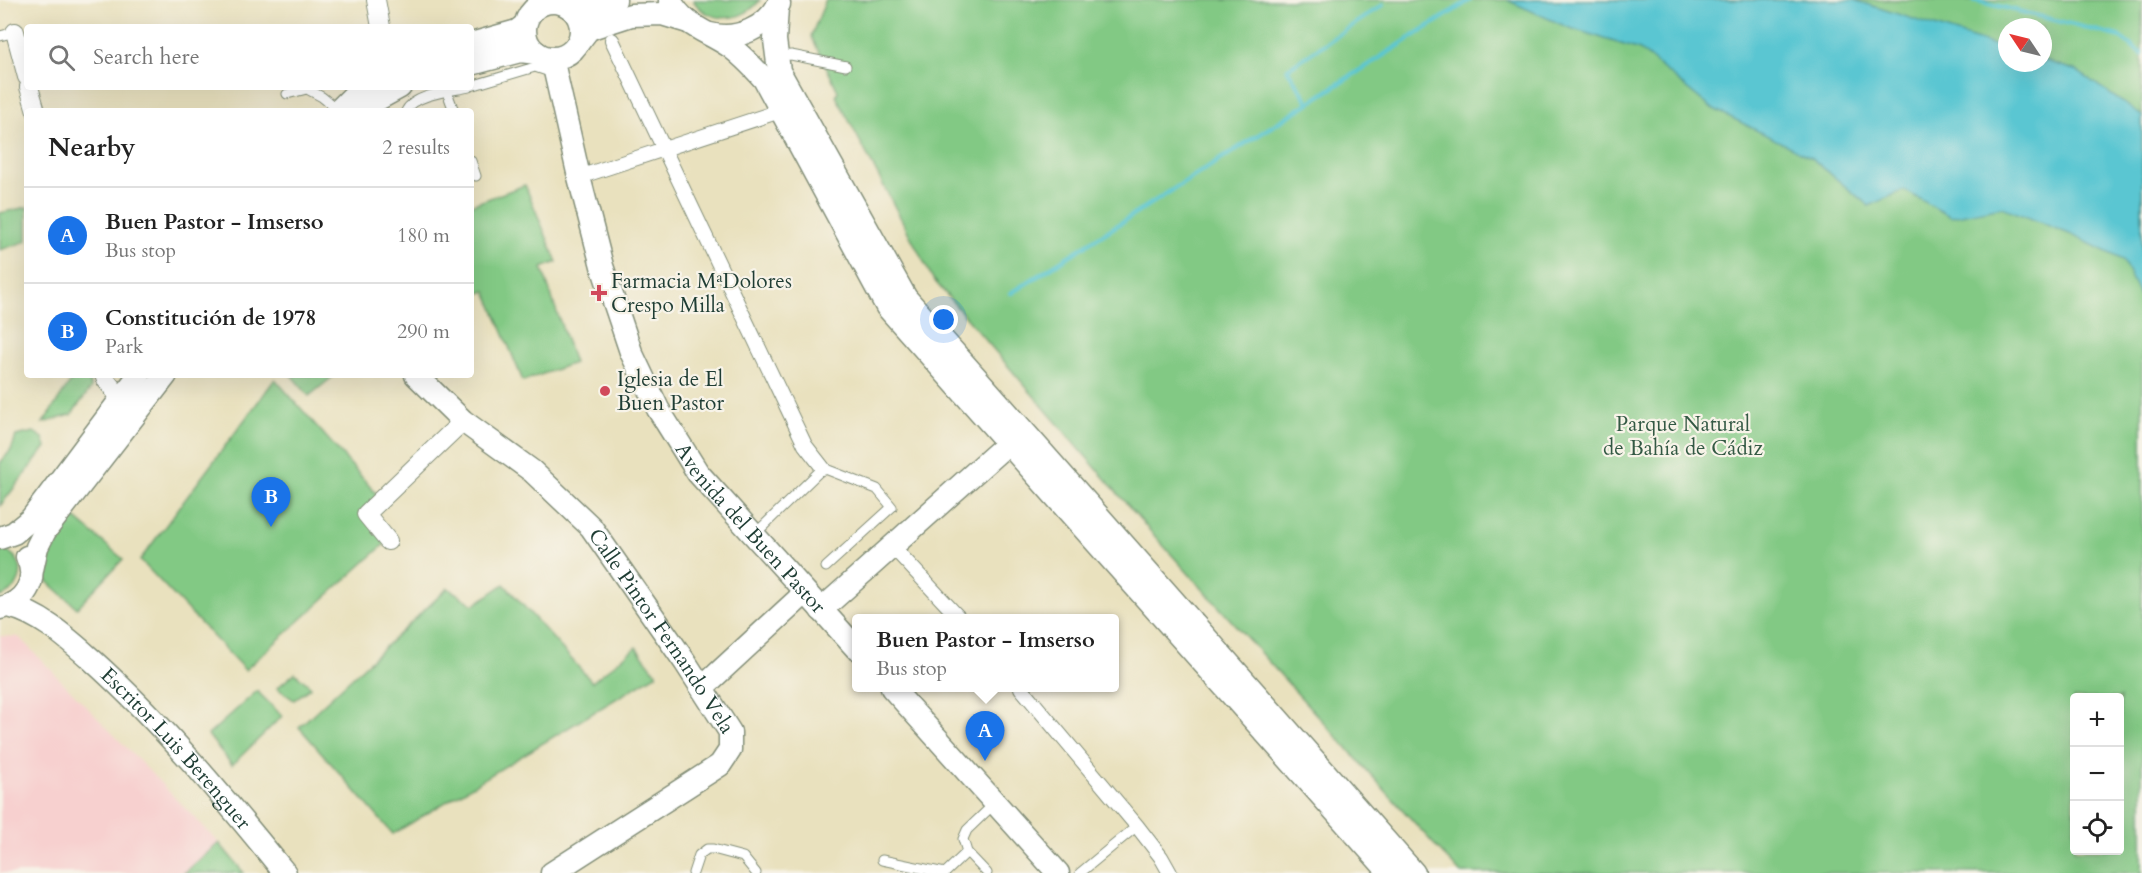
<!DOCTYPE html>
<meta charset="utf-8">
<style>
body{margin:0;font-family:Cardo,serif;background:#f2f2f2;color:#222}
.controls{position:absolute;right:18px;bottom:18px;display:grid;overflow:hidden;border-radius:6px;box-shadow:0 6px 24px #0002}
.controls button{width:54px;height:54px;display:grid;place-items:center;padding:0;border:0;border-bottom:2px solid #e0e0e0;background:#fff;color:#222;font:30px sans-serif}
.compass{position:absolute;left:1998px;top:18px;width:54px;height:54px;border-radius:50%;background:#fff;box-shadow:0 6px 24px #0002;rotate:305deg}
.you{position:absolute;left:944px;top:320px;width:21px;height:21px;margin:-15px;border:4px solid #fff;border-radius:50%;background:#1a73e8;box-shadow:0 0 0 9px #1a73e833}
.badge{display:grid;place-items:center;width:39px;height:39px;border-radius:50%;background:#1a73e8;color:#fff;font-size:20px;font-weight:700}
.pin{position:absolute;translate:-50% -50px;filter:drop-shadow(0 2px 3px #0008)}
.pin::after{content:'';position:absolute;top:32px;width:21px;height:18px;background:inherit;clip-path:polygon(0 0,100% 0,50% 100%)}
.popup{position:absolute;left:852px;top:614px;width:267px;height:78px;box-sizing:border-box;display:grid;place-content:center;border-radius:6px;background:#fff;filter:drop-shadow(0 2px 4px #0005);font-size:20px;white-space:nowrap;color:#767676}
.popup b{font-size:22px;color:#222}
.popup::after{content:'';position:absolute;left:50%;top:100%;margin-left:-12px;border:12px solid transparent;border-top-color:#fff}
.list{margin:0;padding:0;list-style:none}
h2{display:flex;justify-content:space-between;align-items:center;height:78px;margin:0;padding:0 24px;font-size:26px}
h2 small{font-size:20px;font-weight:400;color:#767676}
.list li{display:grid;grid-template-columns:39px 1fr auto;gap:18px;align-items:center;box-sizing:border-box;height:96px;padding:0 24px;border-top:2px solid #e0e0e0}
.list b{display:block;font-size:22px;white-space:nowrap}
.list p{margin:0;font-size:20px;white-space:nowrap;color:#767676}
.list em{font-size:20px;font-style:normal;color:#767676}
.icon{flex:none;width:33px;height:33px;fill:none;stroke:currentColor;stroke-width:2;stroke-linecap:round;stroke-linejoin:round}
.map{position:relative;flex:none;width:2142px;height:873px;overflow:hidden}
.search{position:absolute;background:#fff;box-shadow:0 6px 24px #0002;left:24px;top:24px;width:450px;height:66px;display:flex;align-items:center;gap:15px;box-sizing:border-box;padding:0 21px;border-radius:6px;color:#767676;font-size:22px}
.panel{position:absolute;background:#fff;box-shadow:0 6px 24px #0002;left:24px;top:108px;width:450px;height:270px;border-radius:6px}
.map>svg:first-child{display:block}
.built{fill:#f7d0cf}
.green{fill:#82c984;stroke:#50835c;stroke-width:1.5;fill-rule:evenodd}
.water{fill:#5ac6d2;stroke:#3c8283;stroke-width:1.5}
.lines{fill:none;stroke-linecap:round;stroke-linejoin:round}
.stream{stroke:#5ac6d2;stroke-width:4.5}
.service-casing{stroke:#848f79;stroke-width:11}
.pedestrian-casing{stroke:#848f79;stroke-width:16}
.minor-casing{stroke:#848f79;stroke-width:20}
.tertiary-casing{stroke:#848f79;stroke-width:25}
.service{stroke:#fff;stroke-width:9}
.pedestrian{stroke:#fff;stroke-width:14}
.minor{stroke:#fff;stroke-width:18}
.tertiary{stroke:#fff;stroke-width:22}
.poi-dot{fill:#d1495b;stroke:#f7f3e8;stroke-width:2}
.labels{text-anchor:middle;stroke-width:4.5;stroke-linejoin:round;paint-order:stroke}
.poi-label{font-size:21px;fill:#1f3d34;stroke:#f7f3e8;text-anchor:start}
.park-label{font-size:21px;fill:#335944;stroke:#f7f3e8}
.street-label{font-size:21px;fill:#1f3d34;stroke:#f7f3e8}
</style>
<div class="map">
<svg width="2142" height="873" viewBox="0 0 2142 873">
<rect width="100%" height="100%" fill="#f7f3e8"/>
<filter id="ink" filterUnits="userSpaceOnUse"><feTurbulence type="fractalNoise" baseFrequency=".0167" numOctaves="2"/><feDisplacementMap in="SourceGraphic" scale="12" xChannelSelector="R" yChannelSelector="G"/><feConvolveMatrix kernelMatrix="1 2 1 2 8 2 1 2 1" color-interpolation-filters="sRGB"/></filter>
<filter id="wash" filterUnits="userSpaceOnUse"><feTurbulence type="fractalNoise" baseFrequency=".008" numOctaves="4" result="noise"/><feDisplacementMap in="SourceGraphic" scale="24" xChannelSelector="R" yChannelSelector="G"/><feGaussianBlur stdDeviation="1.35" result="paint"/><feColorMatrix in="noise" values="0 0 0 0 0 0 0 0 0 0 0 0 0 0 0 0 0 1.4 0 .05"/><feComposite in="paint" operator="in"/></filter>
<g filter="url(#wash)">
<rect width="100%" height="100%" fill="#e9e1be"/>
<path class="built" d="M0 636 19 637 219 843 184 873H0Z"/>
<path class="green" d="M693 0H760C744 22 709 25 693 0Z
M826 0H2142V873H1460L1151 532 933 279 836 96 838 91 811 36ZM2007 27H2043V63H2007ZM2074 698H2120V850H2074Z
M525 185 557 262 542 268 574 363 523 381 486 291 476 294 471 281V205Z
M27 207V241L0 250V213Z
M75 375H88L91 388 71 415 43 423Z
M291 375H335L309 396Z
M275 379 381 499 366 514 388 541 245 670 140 560Z
M34 432 43 438 46 447 0 506V463L11 450 16 436Z
M71 515 123 559 77 608 46 580C45 545 51 542 71 515Z
M0 549C29 556 26 588 0 597Z
M504 584 592 682 636 647 657 674 393 834 299 727 448 588 474 605Z
M295 673 311 687 294 700 277 688Z
M257 691 282 716 232 765 208 735Z
M219 843 244 873H184Z"/>
<path class="water" d="M1507 0H1854L2007 49V63H2043V60L2077 71 2142 116V299L2139 295 2123 260 2072 235 2002 207 1951 217 1904 190 1869 206 1810 157 1710 107 1640 50 1567 27Z"/>
<g class="lines">
<path class="stream" d="M1974 0 2118 36 2142 54
M1309 103 1287 69 1383 5
M1011 293 1470 0"/>
</g>
</g>
<g filter="url(#ink)">
<g class="lines">
<defs>
<path id="service" d="M0 36 15 32
M778 56 791 55 846 66
M471 86 535 67 553 73
M447 92 454 111
M287 94 307 89 322 97 339 111
M406 111C414 94 452 91 469 87
M471 161 476 176
M754 535 823 468 877 489 892 507 826 567
M882 860 945 873 967 852
M693 873 699 855 707 849H713L743 857 756 873
M987 873 967 852 963 839 967 830 994 804
M1080 873 1137 826"/>
<path id="pedestrian" d="M612 40 805 445 823 468
M579 177 780 111
M892 546 959 618
M1021 688 1137 826 1161 857 1170 873"/>
<path id="minor" d="M376 0 381 27
M542 0 544 4
M15 32 27 77
M29 87 36 111
M104 375 106 380 121 399
M388 541 366 514 463 421"/>
<g id="tertiary">
<path d="M670 0C683 26 707 31 729 46 742 55 753 67 764 79L887 307 1390 873"/>
<circle cx="553" cy="30" r="28"/>
<path d="M569 7C585 13 599 5 615 0"/>
<path d="M777 7 775 40 779 71 906 298 1414 873"/>
<path d="M710 34C737 41 766 28 779 4"/>
<path d="M578 43 588 30 594 27 631 15 662 14 685 21"/>
<path d="M471 44 517 31 525 25"/>
<path id="s1" d="M552 58 579 177 602 266 631 352 658 409 698 473 856 648"/>
<path d="M471 64 520 51 537 53"/>
<path d="M338 111 362 87"/>
<path d="M364 111 378 99 400 87"/>
<path id="s2" d="M416 375 463 421 532 471 591 527 685 662 730 732V750L720 765 552 873"/>
<path d="M0 538 14 533 31 519 139 375"/>
<path d="M32 570 37 547 45 531 166 375"/>
<path id="s3" d="M9 606C41 614 68 639 92 660 163 724 225 799 285 873"/>
<path d="M0 608C24 603 39 581 27 557"/>
<path d="M821 610 1008 443"/>
<path d="M702 688 805 593"/>
<path d="M892 688 1058 873"/>
</g>
</defs>
<use href="#service" class="service-casing"/>
<use href="#pedestrian" class="pedestrian-casing"/>
<use href="#minor" class="minor-casing"/>
<use href="#tertiary" class="tertiary-casing"/>
<use href="#service" class="service"/>
<use href="#pedestrian" class="pedestrian"/>
<use href="#minor" class="minor"/>
<use href="#tertiary" class="tertiary"/>
</g>
</g>
<g class="poi-dot">
<path d="M596 284h6v6h6v6h-6v6h-6v-6h-6v-6h6z"/>
<circle cx="605" cy="391" r="6"/>
</g>
<g class="labels">
<g class="poi-label">
<text x="611" y="288">Farmacia MªDolores<tspan x="611" dy="24">Crespo Milla</tspan></text>
<text x="617" y="386">Iglesia de El<tspan x="617" dy="24">Buen Pastor</tspan></text>
</g>
<g class="park-label">
<text x="1683" y="431">Parque Natural<tspan x="1683" dy="24">de Bahía de Cádiz</tspan></text>
</g>
<g class="street-label">
<text dy="7" stroke="none"><textPath href="#s1" startOffset="519">Avenida del Buen Pastor</textPath></text>
<text dy="7" stroke="none"><textPath href="#s2" startOffset="358">Calle Pintor Fernando Vela</textPath></text>
<text dy="7" stroke="none"><textPath href="#s3" startOffset="222">Escritor Luis Berenguer</textPath></text>
</g>
</g>
</svg>
<div class="controls">
<button>+</button>
<button>−</button>
<button><svg class="icon" aria-label="locate" viewBox="0 0 24 24"><circle cx="12" cy="12" r="6"/><path d="M12 2v4M12 18v4M2 12h4M18 12h4"/></svg></button>
</div>
<svg class="compass" viewBox="-18 -18 36 36"><path d="M0-13l5 13h-10z" fill="#e53935"/><path d="M0 13l5-13h-10z" fill="#767676"/></svg>
<div class="you"></div>
<div class="pin badge" style="left:985px;top:761px">A</div>
<div class="popup"><b>Buen Pastor - Imserso</b>Bus stop</div>
<div class="pin badge" style="left:271px;top:527px">B</div>
<div class="search"><svg class="icon" aria-label="search" viewBox="0 0 24 24"><circle cx="10" cy="10" r="6"/><path d="M15 15l6 6"/></svg>Search here</div>
<section class="panel">
<h2>Nearby<small>2 results</small></h2>
<ul class="list">
<li><span class="badge">A</span><div><b>Buen Pastor - Imserso</b><p>Bus stop</p></div><em>180 m</em></li>
<li><span class="badge">B</span><div><b>Constitución de 1978</b><p>Park</p></div><em>290 m</em></li>
</ul>
</section>
</div>
